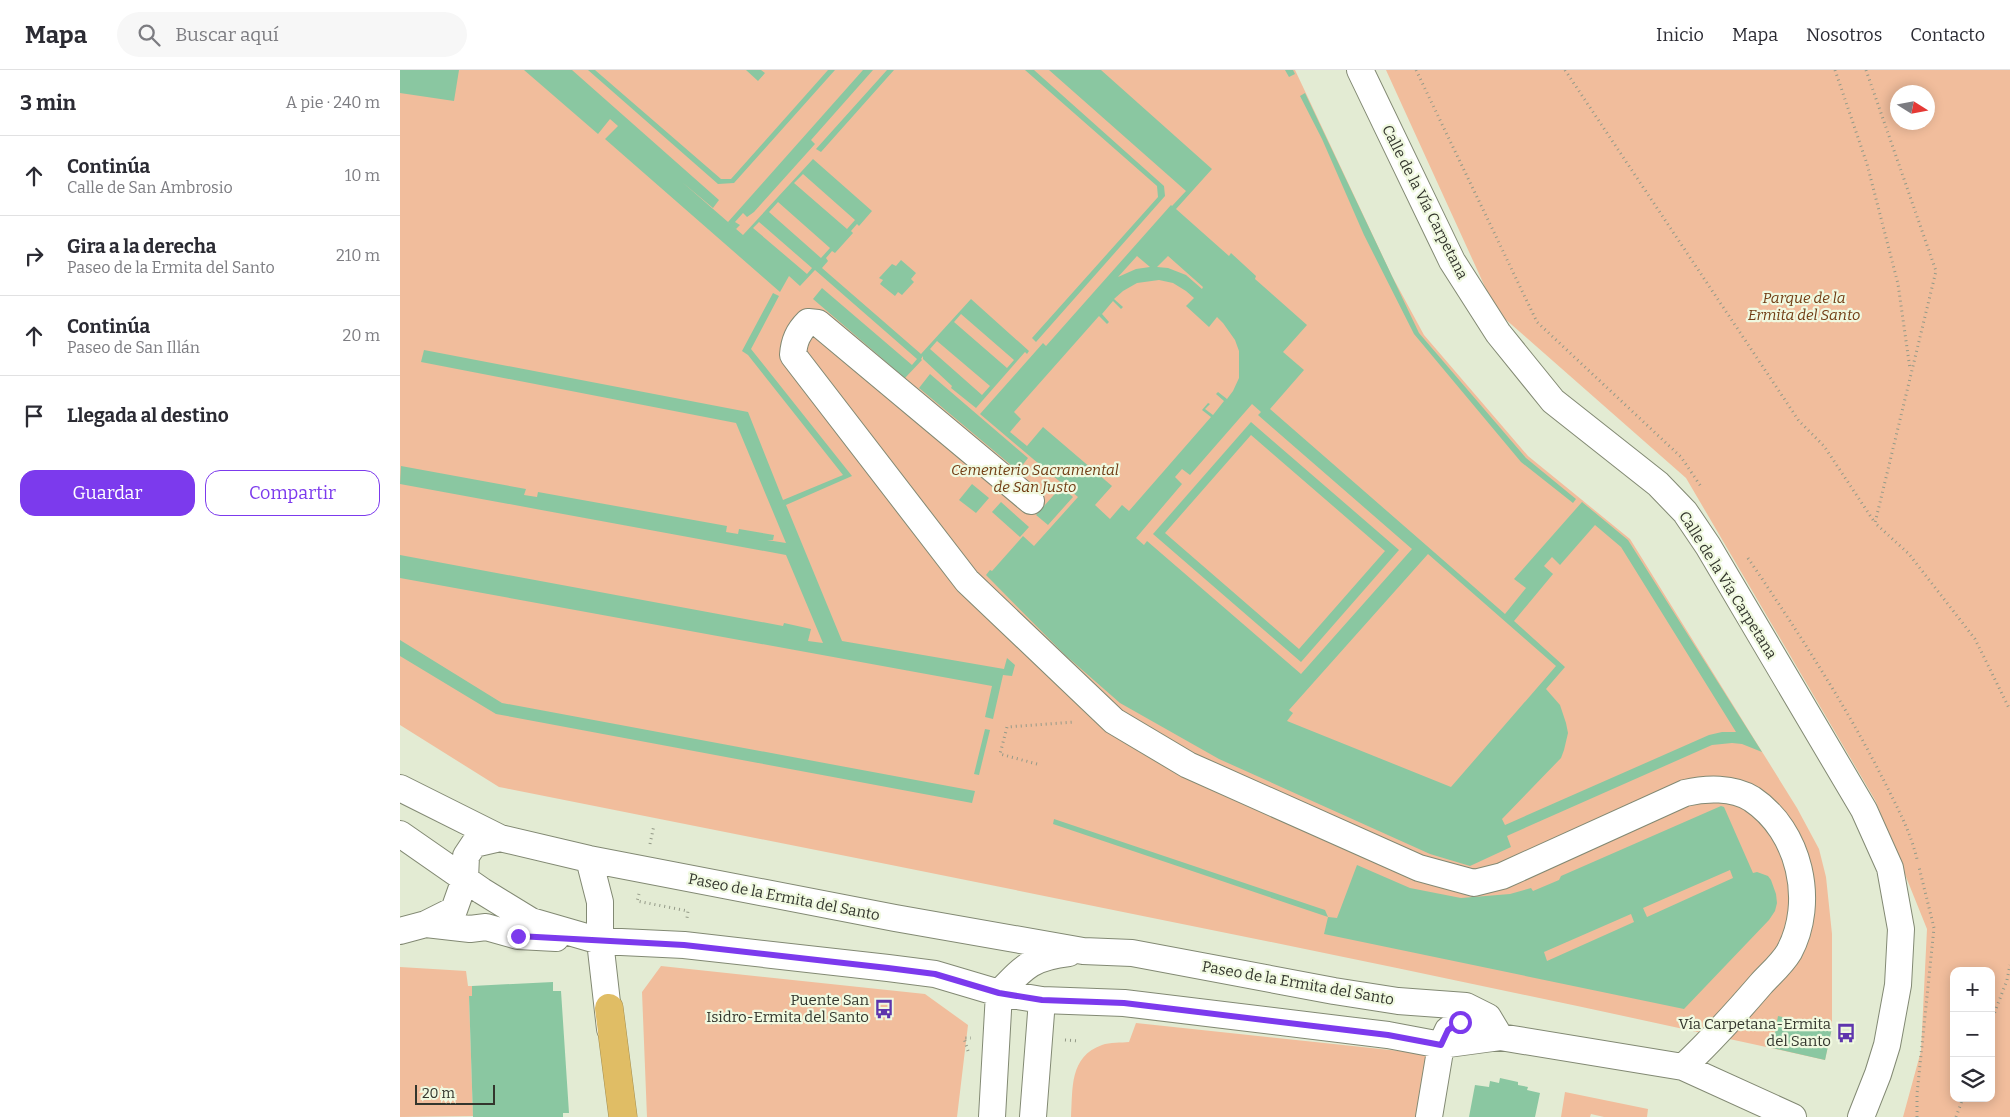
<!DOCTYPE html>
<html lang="es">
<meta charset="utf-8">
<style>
body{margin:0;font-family:Bitter,serif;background:#f7f7f7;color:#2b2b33}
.controls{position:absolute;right:15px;bottom:15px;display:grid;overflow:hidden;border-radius:10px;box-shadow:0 2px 12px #0003}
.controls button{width:45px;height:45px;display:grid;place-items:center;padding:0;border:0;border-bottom:1px solid #e1e1e2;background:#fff;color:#2b2b33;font:25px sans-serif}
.compass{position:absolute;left:1490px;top:15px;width:45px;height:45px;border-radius:50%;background:#fff;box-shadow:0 2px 12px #0003;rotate:101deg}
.scale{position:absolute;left:15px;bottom:12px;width:80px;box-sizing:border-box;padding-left:5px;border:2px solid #33362d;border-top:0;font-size:14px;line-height:18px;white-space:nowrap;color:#33362d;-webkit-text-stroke:4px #f0f9e0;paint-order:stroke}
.stop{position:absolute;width:15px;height:15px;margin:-11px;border:4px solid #7c3aed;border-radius:50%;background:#fff}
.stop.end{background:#7c3aed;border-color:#fff;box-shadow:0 1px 5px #0008}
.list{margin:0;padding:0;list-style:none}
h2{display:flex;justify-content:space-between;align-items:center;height:65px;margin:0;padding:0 20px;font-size:21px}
h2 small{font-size:16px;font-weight:400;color:#7c7c81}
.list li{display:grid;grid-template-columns:32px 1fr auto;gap:15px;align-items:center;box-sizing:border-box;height:80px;padding:0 20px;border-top:1px solid #e1e1e2}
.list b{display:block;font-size:19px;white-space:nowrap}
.list p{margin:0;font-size:16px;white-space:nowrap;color:#7c7c81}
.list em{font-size:16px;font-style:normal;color:#7c7c81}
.actions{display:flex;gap:10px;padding:15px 20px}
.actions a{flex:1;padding:11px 0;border:1px solid #7c3aed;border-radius:15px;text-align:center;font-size:18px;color:#7c3aed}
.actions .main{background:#7c3aed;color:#fff}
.icon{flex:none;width:28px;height:28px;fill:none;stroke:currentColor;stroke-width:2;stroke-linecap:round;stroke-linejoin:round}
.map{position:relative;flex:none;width:1610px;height:1047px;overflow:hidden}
header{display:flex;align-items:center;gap:30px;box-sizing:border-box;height:70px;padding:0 25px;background:#fff;border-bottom:1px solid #e1e1e2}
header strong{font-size:24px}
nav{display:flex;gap:28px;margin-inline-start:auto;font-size:18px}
.search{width:350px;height:45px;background:#f7f7f7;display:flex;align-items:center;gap:12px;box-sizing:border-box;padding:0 18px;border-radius:28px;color:#7c7c81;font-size:19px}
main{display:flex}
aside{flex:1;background:#fff}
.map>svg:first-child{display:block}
.green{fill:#f1bd9c;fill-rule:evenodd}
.building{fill:#8ac7a1;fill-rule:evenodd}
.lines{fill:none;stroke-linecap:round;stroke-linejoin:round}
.minor-casing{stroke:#828973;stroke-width:28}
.highway-casing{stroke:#a38e51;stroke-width:29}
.path{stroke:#949a88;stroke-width:3;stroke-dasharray:1 4;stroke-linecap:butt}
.minor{stroke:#fff;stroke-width:26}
.highway{stroke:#e0bd65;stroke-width:28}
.route{stroke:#7c3aed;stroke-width:6}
.labels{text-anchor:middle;stroke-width:4.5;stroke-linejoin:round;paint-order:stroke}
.street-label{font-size:15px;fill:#33362d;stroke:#f0f9e0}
.park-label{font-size:15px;font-style:italic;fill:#713d14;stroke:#f0f9e0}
.poi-label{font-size:15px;fill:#33362d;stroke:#f0f9e0;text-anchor:end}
</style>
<header>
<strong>Mapa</strong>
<div class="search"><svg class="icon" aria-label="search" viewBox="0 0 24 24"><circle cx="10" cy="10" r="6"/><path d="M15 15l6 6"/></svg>Buscar aquí</div>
<nav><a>Inicio</a><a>Mapa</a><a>Nosotros</a><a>Contacto</a></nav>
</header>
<main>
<aside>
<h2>3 min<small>A pie · 240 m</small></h2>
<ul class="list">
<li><svg class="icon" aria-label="ahead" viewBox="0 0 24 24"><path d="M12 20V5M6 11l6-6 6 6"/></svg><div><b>Continúa</b><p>Calle de San Ambrosio</p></div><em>10 m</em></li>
<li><svg class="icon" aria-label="right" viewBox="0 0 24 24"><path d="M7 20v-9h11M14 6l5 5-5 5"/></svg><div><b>Gira a la derecha</b><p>Paseo de la Ermita del Santo</p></div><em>210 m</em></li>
<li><svg class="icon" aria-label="ahead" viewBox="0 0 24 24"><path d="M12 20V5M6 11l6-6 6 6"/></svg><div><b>Continúa</b><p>Paseo de San Illán</p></div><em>20 m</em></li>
<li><svg class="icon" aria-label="arrive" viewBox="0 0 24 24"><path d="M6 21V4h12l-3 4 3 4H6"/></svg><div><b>Llegada al destino</b></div></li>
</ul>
<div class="actions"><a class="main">Guardar</a><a>Compartir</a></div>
</aside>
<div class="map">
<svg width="1610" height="1047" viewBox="0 0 1610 1047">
<rect width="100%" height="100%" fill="#e3ebd3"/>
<path class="green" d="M0 0H895L992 206 1024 265 1128 386 1230 469 1397 738 1419 779 1426 807 1432 864V956L1425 990C984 892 541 805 99 717L0 655Z
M986 0H1610V1047H1503L1521 981 1527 859 1475 730 1286 408 1096 241ZM1498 22H1528V52H1498ZM1554 901H1591V1028H1554Z
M261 896 525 924 568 955 557 1047H247L242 922Z
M0 897 66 901 68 916H72V926H69L73 1046 0 1047Z
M736 953 1028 984 1017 1047H671C673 1018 669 987 702 975 710 972 721 973 729 972Z
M1165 1022 1248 1039 1247 1047H1204L1191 1044 1190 1047H1161Z"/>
<path class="building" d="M0 0H59L54 31 0 23Z
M124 0H172L319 130 313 138 282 112 343 165 413 89 472 141 459 156 457 154 451 161 453 163 435 183 432 181 426 188 428 191 422 198 521 284 571 229 629 281 627 284 625 282 576 338 551 318 552 316 523 289V286L521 289 522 290 505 308 413 229 422 218 512 295 517 289 415 200 400 216 389 206 380 222 205 69 218 56 210 49 198 64ZM403 104 455 150 447 159 394 113ZM378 132 430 178 421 188 369 142ZM359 152 412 198 407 204 353 158ZM561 244 614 290 607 298 554 252ZM537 271 590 316 582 325 530 279Z
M188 0H195L321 109H331L428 0H435L334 113 318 114Z
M346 0H361L365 3 358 11Z
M463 0H473L411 70 415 74 354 142 347 147 343 143 335 152 340 155 336 159 328 152Z
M487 0H494L421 82 416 79Z
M625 0H634L764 116 765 126 636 272 632 268 758 127 757 116Z
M649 0H701L812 99 776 139 829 186 831 183 856 206 855 209 907 255 883 282 904 300 870 339 1105 544 1126 518 1114 509 1182 432 1228 470 1362 682 1342 674 1332 673 1312 675 1109 765 1107 766 1111 777 1070 796 1030 784 819 689 720 633 664 584 586 505 590 500 592 501 623 466 634 476 678 427 580 344 643 273 646 276 771 135 772 136 786 121ZM737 186 750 197 736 199 718 207ZM768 186 803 217 802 219 786 205 768 198 757 197ZM759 210 773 213 786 221 794 228 786 236 809 257 817 247 823 253 835 270 839 281V308L833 321 827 329 818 322 816 324 824 331 813 345 805 339 810 334 808 333 802 340 811 347 729 441 722 435 710 449 695 435 712 416 643 357 627 376 610 362 621 349 614 342 699 246 707 254 709 252 702 244 713 231 721 239 723 237 714 229 723 221 737 213ZM852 334 861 342 858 345 1012 479 901 604 747 471 744 475 736 468 782 414 775 407 782 399 790 405ZM1195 455 1221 477 1336 662H1322L1309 665 1105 755 1102 749 1161 688 1164 680 1168 663 1166 653 1160 635 1146 619 1165 597 1114 551 1153 504 1144 496 1152 487 1160 495ZM1028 484 1156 596 1051 717 887 651 893 643 889 640Z
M885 0H893L895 4 889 7Z
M905 23 1019 263 1126 388 1176 429 1173 433 1121 392 1014 264 964 165 922 69 900 26Z
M501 190 516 203 511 209 514 212 502 225 498 222 495 226 480 214 483 210 479 208 492 194 496 196Z
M373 223 379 226 351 279 452 406 386 435 442 571 604 599 607 588 615 595 612 606 603 605 593 649 585 647 592 616 0 508V485L383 556 384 553 411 559 408 571 423 573 386 485 0 414 1 396 126 419 124 425 137 427 138 422 327 456 326 462 338 464 339 459 374 465 373 470H367L386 473 336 353 21 292 24 280 348 342 383 430 443 405 348 285 342 281Z
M530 304 628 388 618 401 519 318Z
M851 352 999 480 901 592 753 464ZM851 365 985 481 899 579 765 463Z
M572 414 589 428 576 443 559 430Z
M661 417 673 427 648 455 636 445Z
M601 432 629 457 620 467 592 442Z
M0 570 102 633 575 721 572 733 96 644 0 586Z
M585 659 590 660 579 705 574 704Z
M1321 736 1324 737 1353 803 1357 802 1368 806 1371 810 1376 824 1377 833 1375 841 1369 850 1284 939 924 864 928 847 937 848 957 795 1010 818 1061 828 1110 824 1131 818 1133 821 1159 810 1161 806ZM1330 800 1333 808 1247 847 1243 838ZM1231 844 1234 852 1147 891 1144 882Z
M654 749 925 840 928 847 653 754Z
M153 912V921H161L169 1043H163V1047H73L69 926H72V916Z
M1378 946 1432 958 1425 990 1372 978Z
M1100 1008 1118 1012V1015L1128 1017 1127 1020 1140 1023 1135 1047H1069L1075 1015 1089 1017 1090 1011 1099 1013Z"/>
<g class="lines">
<defs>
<path id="minor" d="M960 0 1052 191 1098 263 1153 331 1258 414 1285 442 1308 476 1464 740 1490 798 1501 859 1498 915 1487 975 1478 1004 1461 1047
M631 431 418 253 408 252C398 262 394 271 393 285L567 511 714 651 788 695 1019 798 1074 813 1102 806 1285 723C1306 718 1333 717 1352 729 1400 761 1416 832 1389 882 1382 894 1370 904 1361 914 1336 943 1311 971 1283 997
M0 718 100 768 189 789 495 848 683 881 732 883 934 921 998 931 1066 936 1088 947 1100 967
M0 764 82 821 131 851 200 871 284 875 488 898 535 904 599 923 642 930 724 933 988 965 1041 975 1100 967 1283 997 1393 1047
M189 789 200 832V871L210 959
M26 854 70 859 86 857 118 866 156 868
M0 861 26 854 54 840 65 809 66 786 74 774 100 768
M599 923C624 897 632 887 669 883
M592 1047 599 923
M633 1047 642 930
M1029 1047 1041 975 1048 960 1060 952 1088 947"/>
<path id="highway" d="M209 938 223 1047"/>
</defs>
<use href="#minor" class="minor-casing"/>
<use href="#highway" class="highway-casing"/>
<path class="path" d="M1016 0 1137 252 1281 387 1302 418
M1165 0 1399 351 1424 376 1475 453
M1435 0 1467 94 1498 214 1510 299
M1466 0 1536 201 1475 453 1509 484 1575 569 1610 640
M1348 488C1396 559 1444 632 1483 709 1496 735 1510 760 1517 789
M637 694 600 684 607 657 675 652
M250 774 254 755
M239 824 237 831 288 841 287 848
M361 952 376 954
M1591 952 1607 910 1610 895
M665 970 679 971
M568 981 564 968H571
M1517 1047V1024L1534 858 1519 797
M1556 1047 1563 1028"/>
<use href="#minor" class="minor"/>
<use href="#highway" class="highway"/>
</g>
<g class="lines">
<path class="route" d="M118 866 284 875 488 898 535 904 599 923 642 930 724 933 988 965 1041 975 1048 960 1060 952"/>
</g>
<defs>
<symbol id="bus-bare" viewBox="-9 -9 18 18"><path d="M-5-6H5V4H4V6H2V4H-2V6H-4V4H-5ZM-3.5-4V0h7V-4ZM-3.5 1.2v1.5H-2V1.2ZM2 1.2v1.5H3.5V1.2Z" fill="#5e35ad" stroke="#f0f9e0" stroke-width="2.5" paint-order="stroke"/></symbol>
</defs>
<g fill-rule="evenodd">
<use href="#bus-bare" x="470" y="925" width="28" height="28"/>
<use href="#bus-bare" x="1432" y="949" width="28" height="28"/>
</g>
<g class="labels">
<g class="street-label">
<text transform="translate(1025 132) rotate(63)" y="5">Calle de la Vía Carpetana</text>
<text transform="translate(1328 515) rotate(58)" y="5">Calle de la Vía Carpetana</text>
<text transform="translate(384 827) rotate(11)" y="5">Paseo de la Ermita del Santo</text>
<text transform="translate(898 913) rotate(10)" y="5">Paseo de la Ermita del Santo</text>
</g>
<g class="park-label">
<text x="1404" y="233">Parque de la<tspan x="1404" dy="17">Ermita del Santo</tspan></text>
<text x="635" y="405">Cementerio Sacramental<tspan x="635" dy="17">de San Justo</tspan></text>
</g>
<g class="poi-label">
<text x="469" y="935">Puente San<tspan x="469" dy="17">Isidro-Ermita del Santo</tspan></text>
<text x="1431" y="959">Vía Carpetana-Ermita<tspan x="1431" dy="17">del Santo</tspan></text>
</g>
</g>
</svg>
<div class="controls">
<button>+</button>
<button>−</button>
<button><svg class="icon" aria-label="layers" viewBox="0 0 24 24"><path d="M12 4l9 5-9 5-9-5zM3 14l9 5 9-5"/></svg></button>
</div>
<svg class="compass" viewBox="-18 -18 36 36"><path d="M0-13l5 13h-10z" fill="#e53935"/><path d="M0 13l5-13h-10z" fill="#7c7c81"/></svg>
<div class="scale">20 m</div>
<div class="stop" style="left:1060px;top:952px"></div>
<div class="stop end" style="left:118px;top:866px"></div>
</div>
</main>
